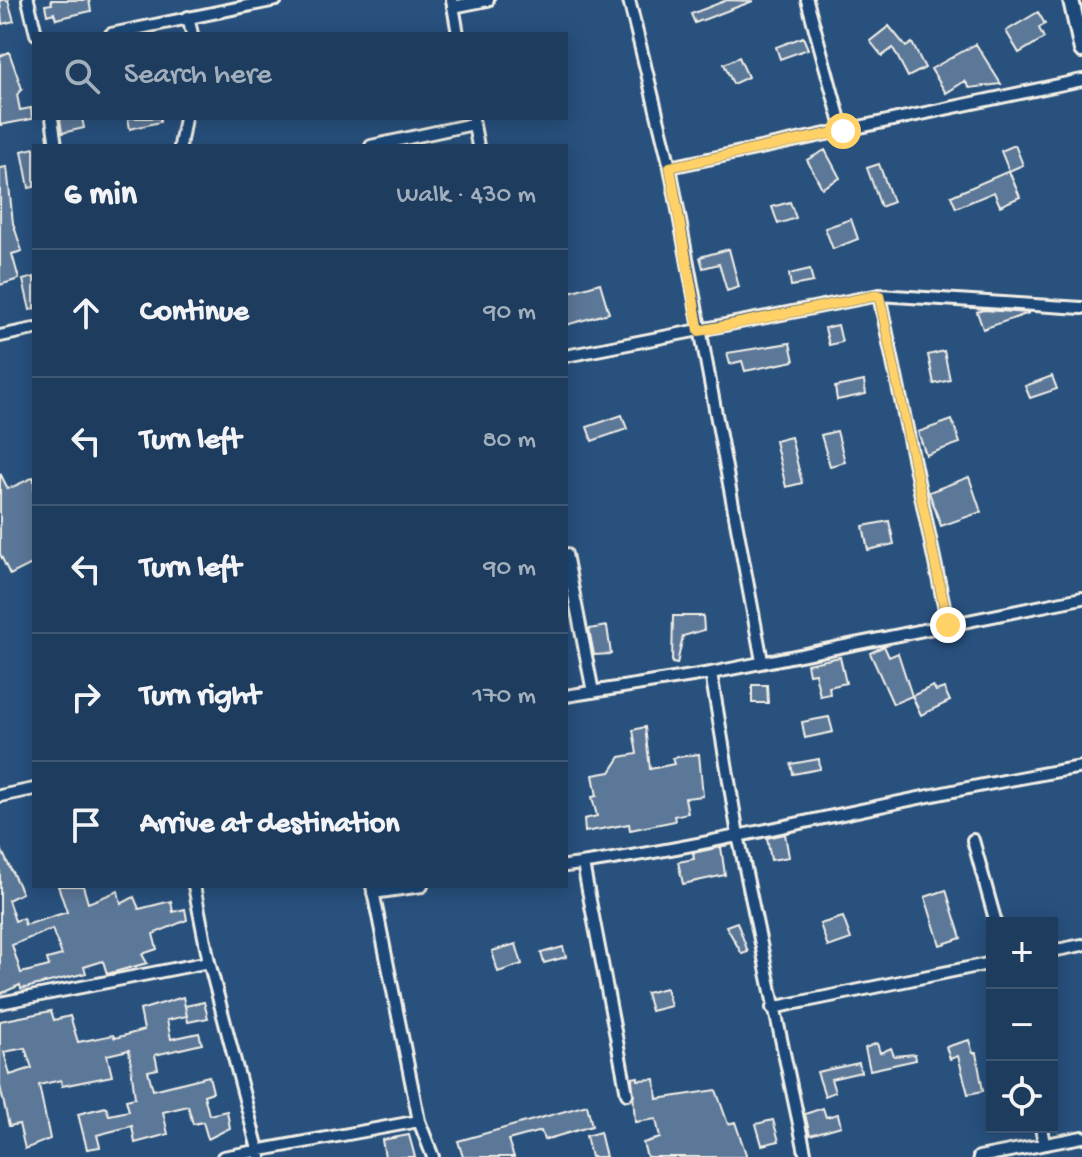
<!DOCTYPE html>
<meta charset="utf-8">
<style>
body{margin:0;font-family:"Gochi Hand",sans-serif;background:#2b4867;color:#f1f3f6}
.controls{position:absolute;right:24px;bottom:24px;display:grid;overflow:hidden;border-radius:0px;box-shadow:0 4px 20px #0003}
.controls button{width:72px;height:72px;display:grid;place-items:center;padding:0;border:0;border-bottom:2px solid #3c5673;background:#1e3d5e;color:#f1f3f6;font:40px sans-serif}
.stop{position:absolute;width:24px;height:24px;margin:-18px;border:6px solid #ffd166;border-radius:50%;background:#fff}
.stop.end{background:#ffd166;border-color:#fff;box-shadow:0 2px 8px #0008}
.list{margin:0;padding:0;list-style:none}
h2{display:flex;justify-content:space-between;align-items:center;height:104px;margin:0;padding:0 32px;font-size:34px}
h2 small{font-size:26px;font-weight:400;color:#a1aebc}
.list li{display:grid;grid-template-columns:52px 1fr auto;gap:24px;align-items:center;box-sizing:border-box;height:128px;padding:0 32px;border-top:2px solid #3c5673}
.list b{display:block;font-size:30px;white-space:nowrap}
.list em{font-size:26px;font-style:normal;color:#a1aebc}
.icon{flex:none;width:44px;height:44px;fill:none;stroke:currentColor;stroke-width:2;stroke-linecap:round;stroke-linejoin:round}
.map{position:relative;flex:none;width:1082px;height:1157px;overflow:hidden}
.search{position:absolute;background:#1e3d5e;box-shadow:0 4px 20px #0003;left:32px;top:32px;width:536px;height:88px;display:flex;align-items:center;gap:20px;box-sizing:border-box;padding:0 28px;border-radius:0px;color:#a1aebc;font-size:30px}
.panel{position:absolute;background:#1e3d5e;box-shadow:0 4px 20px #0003;left:32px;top:144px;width:536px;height:744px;border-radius:0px}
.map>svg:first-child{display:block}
.building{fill:#5b7899;stroke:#f4f1e8;stroke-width:2;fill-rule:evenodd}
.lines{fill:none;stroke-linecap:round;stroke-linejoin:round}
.street-casing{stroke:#f4f1e8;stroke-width:16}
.secondary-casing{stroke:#f4f1e8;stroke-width:20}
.street{stroke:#1f4a7a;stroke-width:10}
.secondary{stroke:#1f4a7a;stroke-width:14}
.route{stroke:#ffd166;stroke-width:10}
</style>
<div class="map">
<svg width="1082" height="1157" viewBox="0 0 1082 1157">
<rect width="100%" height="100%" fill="#28517e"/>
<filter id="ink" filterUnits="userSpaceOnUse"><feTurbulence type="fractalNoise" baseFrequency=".0125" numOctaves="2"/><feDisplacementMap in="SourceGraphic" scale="16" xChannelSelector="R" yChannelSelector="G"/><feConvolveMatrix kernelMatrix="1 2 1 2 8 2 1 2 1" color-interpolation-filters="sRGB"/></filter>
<g filter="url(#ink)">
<path class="building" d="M0 0H8L14 21 2 24Z
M51 0H89L91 11 56 19 54 13 47 15 45 5 52 4Z
M727 0 753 1 695 23 691 14Z
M1038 12 1045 24 1039 28 1044 38 1019 53 1006 31Z
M889 26 906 47 912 43 925 68 908 77 893 48 882 56 870 41Z
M803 37 808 49 780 59 776 47Z
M976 44 1001 84 970 88 965 81 946 93 931 69Z
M9 52 22 89 17 95 20 110 31 108 32 119 0 125V56Z
M739 57 748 77 733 84 724 64Z
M60 118H82L84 128 62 133Z
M128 118H160V122L130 129Z
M1015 145 1023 165 1009 171 1001 151Z
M34 148V187L29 188 22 151Z
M825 150 840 178 822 188 807 160Z
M879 164 893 202 881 207 867 168Z
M7 167 13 223 22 251 12 254 19 279 0 285V168Z
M1009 171 1020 197 1000 206 994 192 956 208 951 196Z
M790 202 796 218 778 224 772 207Z
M851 219 858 239 833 249 825 228Z
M729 249 739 287 727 291 719 264 703 268 700 257Z
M810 269 813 282 791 286 789 274Z
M34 277V309L30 310 23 280Z
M600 283 609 313 566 325V293Z
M983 310 1029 313 983 329 977 312Z
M838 325 842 342 829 345 825 328Z
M790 343 794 361 745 371 742 361 730 364 727 353Z
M944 351 950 380 934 384 928 355Z
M1052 376 1057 389 1030 398 1025 386Z
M864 381 866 394 837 400 835 387Z
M622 415 627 429 592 441 587 427Z
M952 420 960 443 926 455 918 432Z
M837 431 845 462 830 466 821 435Z
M791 437 802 483 786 487 775 441Z
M0 473 8 489 34 477V563L10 575 0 554Z
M969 477 981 512 941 526 929 492Z
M889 521 894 544 868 550 863 526Z
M673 616H703L704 630 683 636 677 664 672 663Z
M607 626 611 654 594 655 589 629Z
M884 646 889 657 898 653 912 696 893 704 870 653Z
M840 657 846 683 829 687 830 694 820 696 815 673 809 674 807 664Z
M752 685H767L768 703H752Z
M933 686 936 691 944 688 950 701 921 715 912 696Z
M829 717 833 732 805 738 802 722Z
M645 727 650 769 674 764 672 758 699 754 703 796 685 798 688 813 674 816 675 821 630 830 629 824 585 832 584 819 597 816 592 797 597 796 593 775 610 772 620 757 637 754 633 730Z
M819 759 820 769 793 774 791 764Z
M785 834 789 857 771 860 767 838Z
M0 847 22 893 8 900 15 921 23 918 25 925 67 912 58 886H83L88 903 118 891 121 904 134 897 139 909 171 901 173 912 185 909 187 920 153 934 157 949 142 954 147 963 107 974 103 961 84 967 86 973 21 989 20 985 0 994ZM52 929 62 955 47 959 49 966 21 973 12 945Z
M721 847 725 875 683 884 678 862 694 859 693 853Z
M946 890 961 938 940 945 925 897Z
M843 917 851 939 828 947 820 924Z
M737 922 748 952 742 954 726 926Z
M516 944 522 964 498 972 492 951Z
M563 947 566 957 544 963 541 953Z
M666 988 671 1006 651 1011 646 993Z
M183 997 187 1016 167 1020 171 1039 199 1033 202 1044 155 1055 158 1069 148 1071 153 1090 209 1076 213 1092 204 1095 209 1115 227 1111 230 1128 208 1139 203 1122 193 1124 188 1106 163 1112 168 1134 135 1143 132 1126 97 1135 100 1147 87 1149 78 1114 106 1107 109 1115 129 1111 126 1100 135 1098 129 1050 107 1055 112 1076 62 1086 61 1080 39 1085 50 1139 25 1149 19 1124 9 1126 0 1086V1021L51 1011 54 1020 70 1016 78 1042 113 1035 115 1038 144 1030 140 1010ZM25 1048 32 1068 10 1075 4 1052Z
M204 1002 208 1018 188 1022 185 1006Z
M969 1040 973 1053H976L983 1091 968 1094 958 1056 950 1059 946 1047Z
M877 1043 880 1053 891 1048 894 1056 915 1054 916 1060 870 1070 865 1048Z
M859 1063 861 1072 831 1079 835 1092 825 1096 817 1072Z
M638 1077V1080L655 1079 657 1099 716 1090 728 1124 735 1122 747 1157H647L643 1143 660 1138 656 1119 635 1122 632 1078Z
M587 1105 592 1126 544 1140 541 1131 508 1140 514 1157H463L458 1141Z
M823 1108 826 1117 838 1114 841 1126 810 1135 805 1114Z
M773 1120 779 1141 762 1145 756 1124Z
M600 1132 606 1157H591L586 1136Z
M409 1135 415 1157H385L382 1140Z"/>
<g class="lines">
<defs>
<path id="street" d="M28 0 36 34
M452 0 458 34
M629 0 670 167 762 661
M807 0 843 131
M453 7 488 0
M188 17 192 34
M111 34 276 0
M52 118 56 146
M473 120 478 146
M180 146 185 118
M371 146 473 124
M670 167 1082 80
M879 295 948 625
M0 336 34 329
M566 356 879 295 1082 308
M566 554 593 692
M711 673 738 835 806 1157
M566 696 711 673 1082 598
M0 796 34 789
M973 840 996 923
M583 864 627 1094
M566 866C739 842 909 795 1082 767
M194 886 209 962 260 1157
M372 886 419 1121 433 1157
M373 893 422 886
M1052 951 1082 945
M0 1003 209 962
M772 1008 992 963
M1041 1127 1044 1144
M223 1157 419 1121
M979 1157 1082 1137"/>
<path id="secondary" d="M1071 0 1082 50"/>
</defs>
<use href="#street" class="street-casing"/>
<use href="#secondary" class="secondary-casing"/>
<use href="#street" class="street"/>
<use href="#secondary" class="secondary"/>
</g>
</g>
<g class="lines" filter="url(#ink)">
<path class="route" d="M843 131 670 167 699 331 879 295 948 625"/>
</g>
</svg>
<div class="controls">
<button>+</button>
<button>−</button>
<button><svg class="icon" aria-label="locate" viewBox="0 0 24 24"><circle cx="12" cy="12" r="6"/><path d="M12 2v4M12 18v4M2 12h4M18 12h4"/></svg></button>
</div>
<div class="stop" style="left:843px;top:131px"></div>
<div class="stop end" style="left:948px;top:625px"></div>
<div class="search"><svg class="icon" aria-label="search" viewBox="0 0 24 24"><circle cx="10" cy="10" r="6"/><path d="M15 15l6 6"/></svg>Search here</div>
<section class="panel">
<h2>6 min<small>Walk · 430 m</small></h2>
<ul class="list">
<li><svg class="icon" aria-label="ahead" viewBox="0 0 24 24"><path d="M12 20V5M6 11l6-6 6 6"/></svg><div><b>Continue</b></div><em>90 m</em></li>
<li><svg class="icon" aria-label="left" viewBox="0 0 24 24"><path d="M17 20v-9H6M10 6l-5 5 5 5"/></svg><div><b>Turn left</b></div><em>80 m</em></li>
<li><svg class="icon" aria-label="left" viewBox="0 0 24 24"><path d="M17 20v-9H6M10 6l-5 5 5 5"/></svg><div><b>Turn left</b></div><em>90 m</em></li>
<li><svg class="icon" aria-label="right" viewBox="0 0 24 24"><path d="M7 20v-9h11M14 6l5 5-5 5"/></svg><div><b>Turn right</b></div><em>170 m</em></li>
<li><svg class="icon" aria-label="arrive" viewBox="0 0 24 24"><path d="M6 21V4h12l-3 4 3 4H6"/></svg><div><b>Arrive at destination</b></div></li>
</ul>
</section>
</div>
